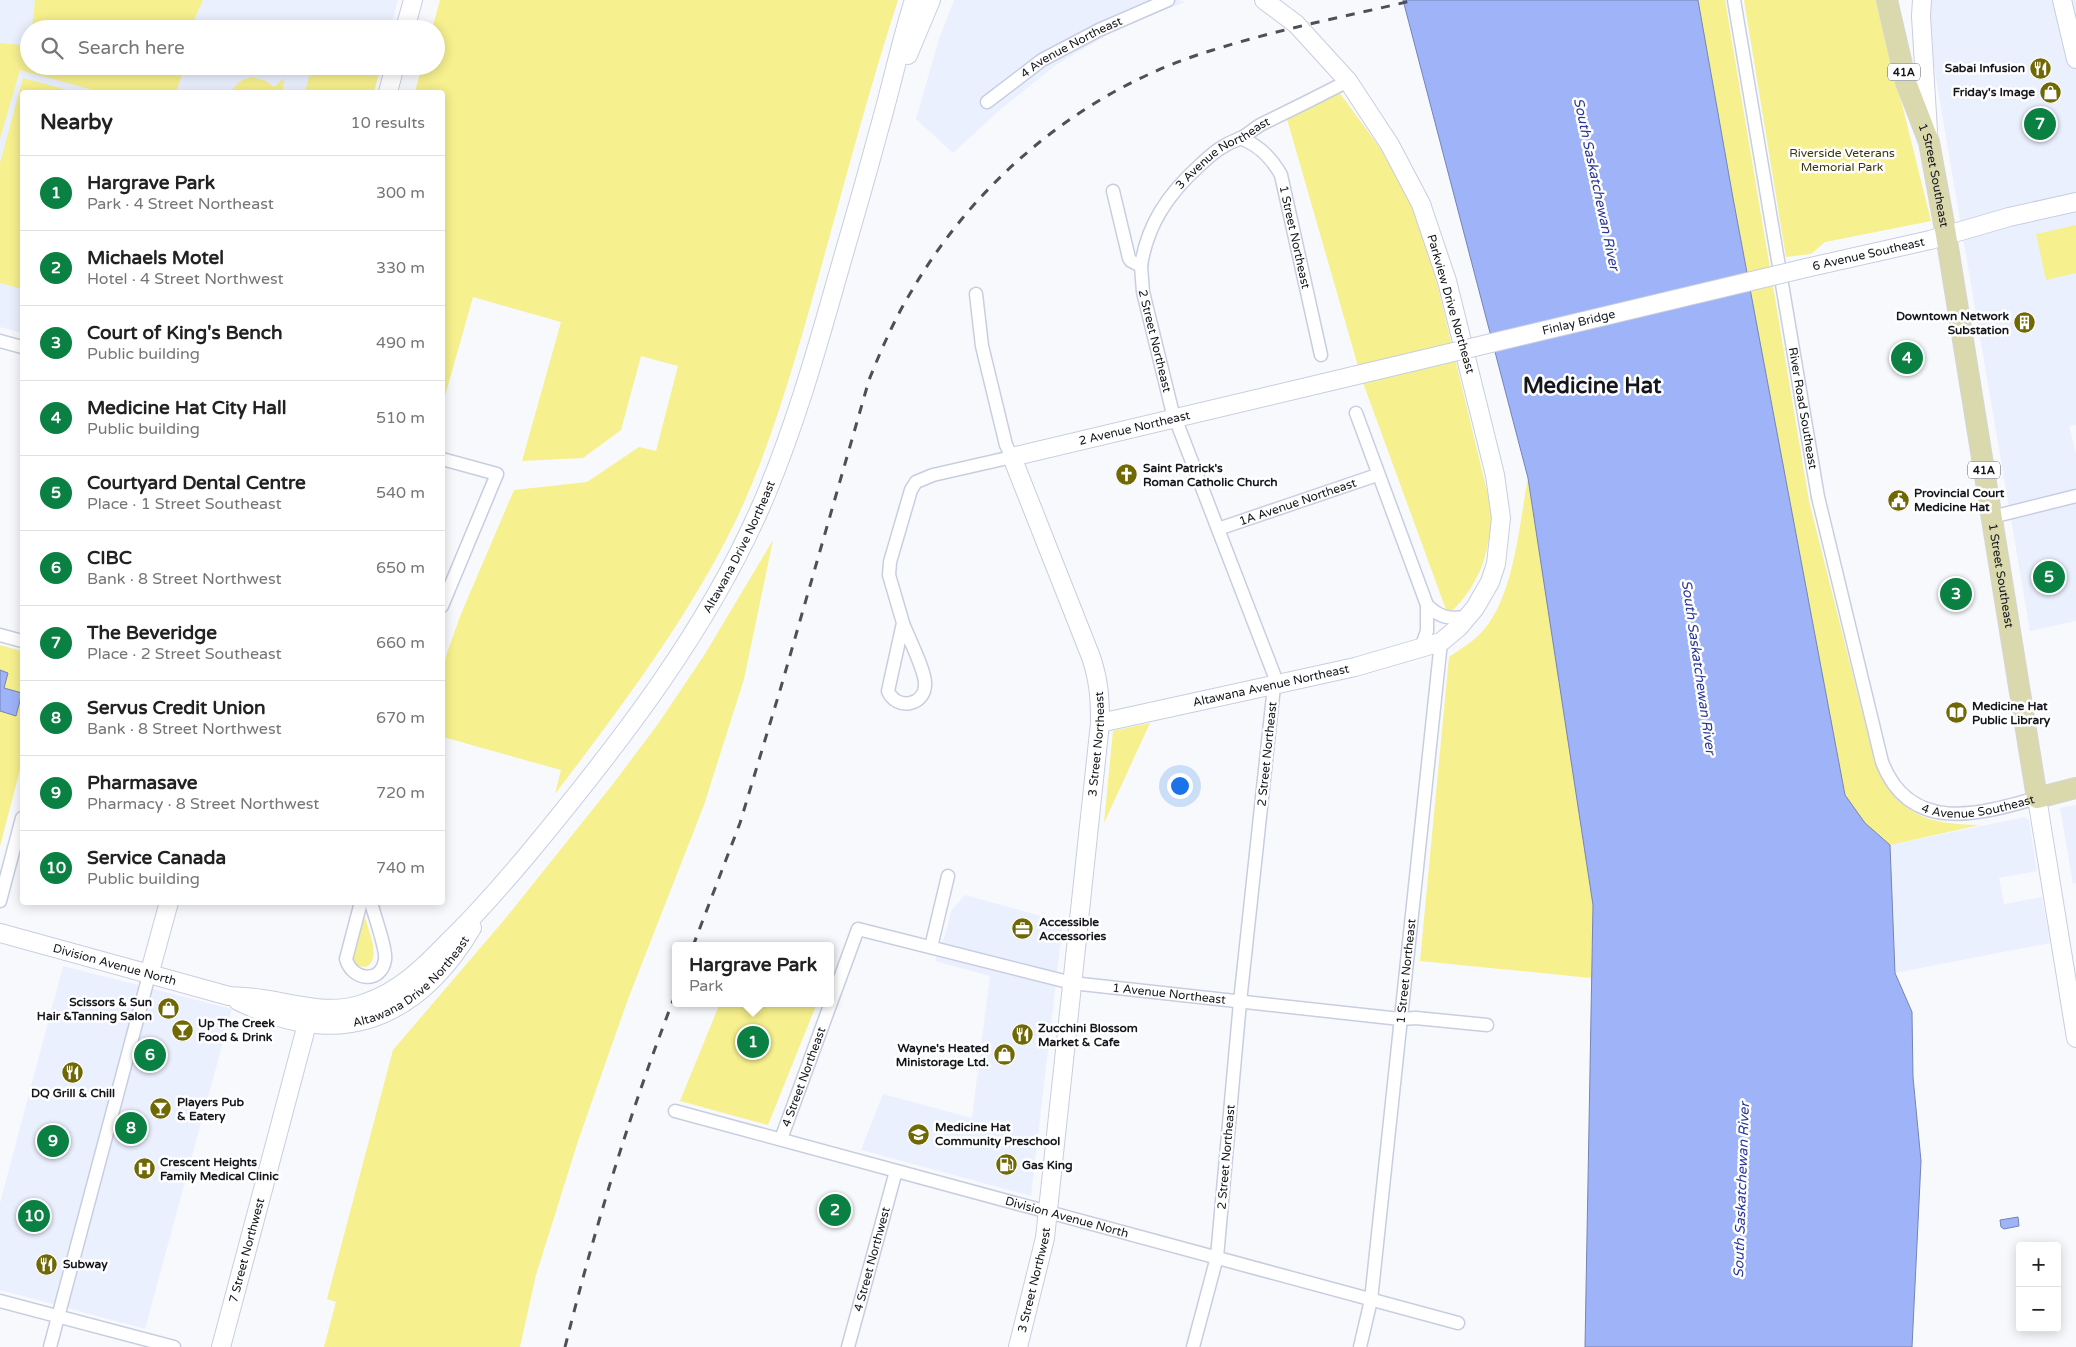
<!DOCTYPE html>
<meta charset="utf-8">
<style>
body{margin:0;font-family:"Varela Round",sans-serif;background:#f6f6f6;color:#222}
.controls{position:absolute;right:15px;bottom:15px;display:grid;overflow:hidden;border-radius:5px;box-shadow:0 2px 12px #0003}
.controls button{width:45px;height:45px;display:grid;place-items:center;padding:0;border:0;border-bottom:1px solid #e0e0e0;background:#fff;color:#222;font:25px sans-serif}
.you{position:absolute;left:1179px;top:785px;width:18px;height:18px;margin:-12px;border:4px solid #fff;border-radius:50%;background:#1a73e8;box-shadow:0 0 0 8px #1a73e833}
.badge{display:grid;place-items:center;width:32px;height:32px;border-radius:50%;background:#0b8043;color:#fff;font-size:16px;font-weight:700}
.pin{position:absolute;translate:-50% -50%;border:2px solid #fff;box-shadow:0 1px 5px #0006}
.popup{position:absolute;left:672px;top:942px;width:162px;height:65px;box-sizing:border-box;display:grid;place-content:center;border-radius:5px;background:#fff;filter:drop-shadow(0 1px 4px #0005);font-size:16px;white-space:nowrap;color:#767676}
.popup b{font-size:19px;color:#222}
.popup::after{content:'';position:absolute;left:50%;top:100%;margin-left:-10px;border:10px solid transparent;border-top-color:#fff}
.list{margin:0;padding:0;list-style:none}
h2{display:flex;justify-content:space-between;align-items:center;height:65px;margin:0;padding:0 20px;font-size:21px}
h2 small{font-size:16px;font-weight:400;color:#767676}
.list li{display:grid;grid-template-columns:32px 1fr auto;gap:15px;align-items:center;box-sizing:border-box;height:75px;padding:0 20px;border-top:1px solid #e0e0e0}
.list b{display:block;font-size:19px;white-space:nowrap}
.list p{margin:0;font-size:16px;white-space:nowrap;color:#767676}
.list em{font-size:16px;font-style:normal;color:#767676}
.icon{flex:none;width:28px;height:28px;fill:none;stroke:currentColor;stroke-width:2;stroke-linecap:round;stroke-linejoin:round}
.map{position:relative;flex:none;width:2076px;height:1347px;overflow:hidden}
.search{position:absolute;background:#fff;box-shadow:0 2px 12px #0003;left:20px;top:20px;width:425px;height:55px;display:flex;align-items:center;gap:12px;box-sizing:border-box;padding:0 18px;border-radius:28px;color:#767676;font-size:19px}
.panel{position:absolute;background:#fff;box-shadow:0 2px 12px #0003;left:20px;top:90px;width:425px;height:815px;border-radius:5px}
.map>svg:first-child{display:block}
.built{fill:#ebf0ff}
.green{fill:#f6f08e}
.water{fill:#9eb3f8;stroke:#7584b6}
.lines{fill:none;stroke-linecap:round;stroke-linejoin:round}
.street-casing{stroke:#c8cee0;stroke-width:15}
.secondary-casing{stroke:#c8cee0;stroke-width:20}
.primary-casing{stroke:#d5d5d6;stroke-width:22}
.street{stroke:#fff;stroke-width:12}
.secondary{stroke:#fff;stroke-width:18}
.primary{stroke:#dad8ad;stroke-width:20}
.rail{stroke:#4e5056;stroke-width:3;stroke-dasharray:9 9;stroke-linecap:butt}
.secondary-bridge-casing{stroke:#c8cee0;stroke-width:20;stroke-linecap:butt}
.secondary-bridge{stroke:#fff;stroke-width:18}
.labels{text-anchor:middle;stroke-width:5;stroke-linejoin:round;paint-order:stroke}
.shield{fill:#fff;stroke:#5b5d61;stroke-width:1}
.shield-label{font-size:11px;font-weight:bold;fill:#15171d}
.street-label{font-size:12px;fill:#15171d;stroke:#fff}
.poi-label{font-size:12px;font-weight:bold;fill:#15171d;stroke:#fff;text-anchor:start}
.park-label{font-size:12px;fill:#3a3709;stroke:#fff}
.water-label{font-size:14px;font-style:italic;fill:#2a3899;stroke:#fff}
.town-label{font-size:22px;font-weight:bold;fill:#15171d;stroke:#fff}
</style>
<div class="map">
<svg width="2076" height="1347" viewBox="0 0 2076 1347">
<rect width="100%" height="100%" fill="#f7f9fc"/>
<path class="built" d="M0 0H398L390 29H29V66H381L374 92H22V333L0 327Z
M954 0H1178L1185 2 1121 27 1056 65 1002 108 953 153 916 119 939 39Z
M1928 0H2076V425L2069 426 2076 454V621L2030 631 1926 20Z
M2076 805V883L2073 884 2060 808Z
M2025 817 2029 820 2037 871 1999 878 2004 904 2042 897 2050 943 1895 973 1890 845Z
M965 895 1063 922 1031 1196 861 1150 883 1094 972 1118 990 976 935 961 946 932 951 911Z
M63 966 232 1009 145 1329 0 1290V1203Z"/>
<path class="green" d="M35 0H203L190 29H32Z
M440 0H898C866 99 840 200 812 300 791 374 769 450 736 520 688 619 621 707 555 794L561 770 443 737V671L447 653 461 614 514 490 587 482 639 447 656 451 678 366 641 356 621 430 583 458 522 461 561 322 473 297 443 403 442 92H415L422 66H436V29H432Z
M1698 0H1725L1809 501 1875 763C1898 815 1926 824 1980 825L1890 845 1865 823 1845 795 1733 198Z
M1744 0H1876L1931 221 1825 242 1811 254 1786 257Z
M0 43 29 46V66H185L176 92H100L20 70 0 139Z
M312 66H381L374 92H305Z
M252 77 266 81 274 87 284 78 283 92H229L242 80Z
M23 78 75 92H22V289L0 283V163Z
M1339 92 1380 148 1410 201 1428 246 1492 512C1489 555 1480 585 1448 615L1362 380 1287 119Z
M2076 225V273L2046 280 2036 234Z
M1528 478 1593 905 1591 978 1420 961 1449 657C1459 650 1471 643 1480 634 1514 600 1519 525 1528 478Z
M773 540 744 679 704 805 628 999 578 1141 536 1275 520 1347H324L336 1302 327 1299 393 1050 505 919 613 784 658 724 705 654Z
M0 645 22 651V762L0 846Z
M1150 723 1104 823 1113 731Z
M364 918 366 920C369 933 382 961 365 967L358 966 353 958 362 920Z
M720 1003H817L768 1125 680 1101Z"/>
<path class="water" d="M1403 0H1698L1733 198 1845 795 1865 823 1890 845 1895 973 1912 1012 1913 1077 1921 1161 1912 1347H1585L1593 905 1528 478Z
M0 670 8 673 4 688 22 693 16 716 0 711Z
M2018 1217 2019 1226 2004 1229 2001 1227 2000 1220Z"/>
<g class="lines">
<defs>
<g id="street">
<path id="s1" d="M1734 0 1818 497 1882 762C1910 834 1978 815 2037 798"/>
<path id="s2" d="M987 102 1042 60 1099 30 1168 0"/>
<path id="s3" d="M1240 138C1259 145 1271 157 1281 175L1321 355"/>
<path id="s4" d="M1113 191 1129 258 1131 261 1141 266 1143 292 1172 410 1275 677 1240 1002 1217 1257 1193 1347"/>
<path id="s5" d="M1141 266C1147 225 1168 194 1199 166 1213 153 1222 145 1239 139 1247 136 1254 128 1262 124 1291 110 1319 96 1348 81"/>
<path d="M0 341 22 347"/>
<path d="M1356 413 1427 605V631L1421 648"/>
<path d="M442 459 497 474 442 606"/>
<path d="M1992 517 2076 496"/>
<path id="s6" d="M1218 529 1377 475"/>
<path d="M1427 605C1440 618 1449 619 1467 617"/>
<path d="M903 623C908 637 925 670 925 683 926 706 896 711 888 691L903 623 889 575 890 562 911 490 916 482 933 475 1012 457 1006 445 982 346 976 294"/>
<path d="M0 635 22 641"/>
<path d="M0 901 22 818"/>
<path d="M361 902 346 959C352 981 381 984 385 960 387 950 374 915 371 902"/>
<path d="M931 947 948 876"/>
<path id="s7" d="M675 1111 1458 1323"/>
<path id="s8" d="M781 1139 858 929 1072 983 1400 1019 1416 1018 1487 1025"/>
<path d="M0 1301 174 1347"/>
<path d="M50 1347 149 975"/>
<path id="s9" d="M848 1347 896 1171"/>
<path id="s10" d="M1360 1347 1371 1300 1441 642"/>
</g>
<g id="secondary">
<path d="M1922 0 1921 16 1928 131"/>
<path d="M2062 0 2076 59"/>
<path d="M405 29 413 0"/>
<path d="M908 55 931 0"/>
<path d="M388 92 395 66"/>
<path id="s11" d="M1806 268 1930 240 2009 217 2076 202"/>
<path id="s12" d="M1100 723 1355 667 1441 642 1459 627 1475 608 1490 582 1496 564 1501 518 1495 475 1447 281 1421 204 1390 145 1348 81 1296 24 1264 0"/>
<path d="M2037 798 2076 1038"/>
<path id="s13" d="M0 933 229 996C240 997 251 997 262 999 297 1004 330 1016 365 1003 399 992 425 966 449 941 478 913 503 884 529 853 620 743 712 625 767 492 794 427 814 359 833 292 848 239 864 186 878 133 891 89 900 44 914 0"/>
<path d="M149 975 169 902"/>
<path id="s14" d="M238 1001C338 1050 416 1022 472 928"/>
<path id="s15" d="M221 1347 311 1009"/>
<path id="s16" d="M1018 1347 1045 1238 1100 723C1100 698 1099 681 1091 657L1012 457 1353 376"/>
</g>
<g id="primary">
<path id="s17" d="M1887 0 1906 82 1929 142 1946 235 2037 798 2076 788"/>
</g>
</defs>
<use href="#street" class="street-casing"/>
<use href="#secondary" class="secondary-casing"/>
<use href="#primary" class="primary-casing"/>
<use href="#street" class="street"/>
<use href="#secondary" class="secondary"/>
<use href="#primary" class="primary"/>
<path class="rail" d="M693 946 740 823 781 687 869 380C881 350 894 320 911 292 977 178 1086 88 1213 50 1279 29 1348 16 1415 0
M565 1347C595 1227 631 1108 676 993"/>
<defs>
<g id="secondary-bridge">
<path id="s18" d="M1353 376 1806 268"/>
</g>
</defs>
<use href="#secondary-bridge" class="secondary-bridge-casing"/>
<use href="#secondary-bridge" class="secondary-bridge"/>
</g>
<defs>
<symbol id="restaurant-disc" viewBox="-11 -11 22 22"><circle r="9.5" fill="#706903" stroke="#fff"/><path d="M-5-6h1v4h1v-4h1v4h1v-4h1v5L-1.5 .5V6h-2V.5L-5-1ZM5-6V6H3V1.5H1.5Q1.5-4 5-6Z" fill="#fff"/></symbol>
<symbol id="shop-disc" viewBox="-11 -11 22 22"><circle r="9.5" fill="#706903" stroke="#fff"/><path d="M-5-2.5h2.3a2.7 3.5 0 0 1 5.4 0H5L5.5 6h-11ZM-1.5-2.5h3a1.5 2.3 0 0 0-3 0Z" fill="#fff"/></symbol>
<symbol id="building-disc" viewBox="-11 -11 22 22"><circle r="9.5" fill="#706903" stroke="#fff"/><path d="M-4-6H4V6H1V3H-1V6H-4ZM-2.5-4.3h1.7v1.8h-1.7ZM.8-4.3h1.7v1.8H.8ZM-2.5-1h1.7V.8h-1.7ZM.8-1h1.7V.8H.8Z" fill="#fff"/></symbol>
<symbol id="church-disc" viewBox="-11 -11 22 22"><circle r="9.5" fill="#706903" stroke="#fff"/><path d="M-1.2-6h2.4v3.5h3.3v2.4h-3.3V6h-2.4V-.1h-3.3v-2.4h3.3Z" fill="#fff"/></symbol>
<symbol id="civic-disc" viewBox="-11 -11 22 22"><circle r="9.5" fill="#706903" stroke="#fff"/><path d="M-.6-6.5H3V-4.5H.6V-3L4-1V1h2V6H-6V1h2V-1L-.6-3ZM-1.2 2.5V6h2.4V2.5Z" fill="#fff"/></symbol>
<symbol id="library-disc" viewBox="-11 -11 22 22"><circle r="9.5" fill="#706903" stroke="#fff"/><path d="M-6-4Q-3-5.5-.7-3.5V5Q-3 3-6 4ZM6-4Q3-5.5 .7-3.5V5Q3 3 6 4Z" fill="#fff"/></symbol>
<symbol id="office-disc" viewBox="-11 -11 22 22"><circle r="9.5" fill="#706903" stroke="#fff"/><path d="M-6-3h4V-5.5h4V-3h4V5H-6ZM-1-4.5V-3h2v-1.5ZM-6 0V1H6V0Z" fill="#fff"/></symbol>
<symbol id="bar-disc" viewBox="-11 -11 22 22"><circle r="9.5" fill="#706903" stroke="#fff"/><path d="M-6-5H6L.8 .8V4.5H3.5V6h-7V4.5H-.8V.8Z" fill="#fff"/></symbol>
<symbol id="school-disc" viewBox="-11 -11 22 22"><circle r="9.5" fill="#706903" stroke="#fff"/><path d="M0-5L7-2L0 1L-7-2ZM-4 1L0 2.5L4 1V4Q0 6-4 4Z" fill="#fff"/></symbol>
<symbol id="fuel-disc" viewBox="-11 -11 22 22"><circle r="9.5" fill="#706903" stroke="#fff"/><path d="M-5.5-6h7V0h2V4h1.3V-2.5L3-4.5l.8-.8L6-3V5H2.5V1h-1V6h-7ZM-4.2-4.7v3.2H.2V-4.7Z" fill="#fff"/></symbol>
<symbol id="hospital-disc" viewBox="-11 -11 22 22"><circle r="9.5" fill="#706903" stroke="#fff"/><path d="M-5-5h3v3.5h4V-5h3V5h-3V1.5h-4V5h-3Z" fill="#fff"/></symbol>
</defs>
<g fill-rule="evenodd">
<use href="#restaurant-disc" x="2028" y="56" width="25" height="25"/>
<use href="#shop-disc" x="2038" y="80" width="25" height="25"/>
<use href="#building-disc" x="2012" y="310" width="25" height="25"/>
<use href="#church-disc" x="1114" y="462" width="25" height="25"/>
<use href="#civic-disc" x="1886" y="488" width="25" height="25"/>
<use href="#library-disc" x="1944" y="700" width="25" height="25"/>
<use href="#office-disc" x="1010" y="916" width="25" height="25"/>
<use href="#shop-disc" x="156" y="996" width="25" height="25"/>
<use href="#bar-disc" x="170" y="1018" width="25" height="25"/>
<use href="#restaurant-disc" x="1010" y="1022" width="25" height="25"/>
<use href="#shop-disc" x="992" y="1042" width="25" height="25"/>
<use href="#restaurant-disc" x="60" y="1060" width="25" height="25"/>
<use href="#bar-disc" x="148" y="1096" width="25" height="25"/>
<use href="#school-disc" x="906" y="1122" width="25" height="25"/>
<use href="#fuel-disc" x="994" y="1152" width="25" height="25"/>
<use href="#hospital-disc" x="132" y="1156" width="25" height="25"/>
<use href="#restaurant-disc" x="34" y="1252" width="25" height="25"/>
</g>
<g class="labels">
<g class="shield">
<rect x="1888" y="63.5" width="32" height="17" rx="4"/>
<rect x="1968" y="461.5" width="32" height="17" rx="4"/>
</g>
<g class="shield-label">
<text x="1904" y="76">41A</text>
<text x="1984" y="474">41A</text>
</g>
<g class="street-label">
<text dy="4" stroke="none"><textPath href="#s2" startOffset="101">4 Avenue Northeast</textPath></text>
<text dy="4" stroke="none"><textPath href="#s5" startOffset="145">3 Avenue Northeast</textPath></text>
<text dy="4" stroke="none"><textPath href="#s17" startOffset="182">1 Street Southeast</textPath></text>
<text dy="4" stroke="none"><textPath href="#s3" startOffset="120">1 Street Northeast</textPath></text>
<text dy="4" stroke="none"><textPath href="#s11" startOffset="64">6 Avenue Southeast</textPath></text>
<text transform="translate(1451 304) rotate(74)" y="4">Parkview Drive Northeast</text>
<text dy="4" stroke="none"><textPath href="#s18" startOffset="232">Finlay Bridge</textPath></text>
<text dy="4" stroke="none"><textPath href="#s4" startOffset="160">2 Street Northeast</textPath></text>
<text dy="4" stroke="none"><textPath href="#s1" startOffset="414">River Road Southeast</textPath></text>
<text dy="4" stroke="none"><textPath href="#s16" startOffset="1038">2 Avenue Northeast</textPath></text>
<text dy="4" stroke="none"><textPath href="#s6" startOffset="84">1A Avenue Northeast</textPath></text>
<text dy="4" stroke="none"><textPath href="#s13" startOffset="972">Altawana Drive Northeast</textPath></text>
<text dy="4" stroke="none"><textPath href="#s17" startOffset="588">1 Street Southeast</textPath></text>
<text dy="4" stroke="none"><textPath href="#s12" startOffset="175">Altawana Avenue Northeast</textPath></text>
<text dy="4" stroke="none"><textPath href="#s16" startOffset="609">3 Street Northeast</textPath></text>
<text transform="translate(1267 754) rotate(-84)" y="4">2 Street Northeast</text>
<text dy="4" stroke="none"><textPath href="#s1" startOffset="896">4 Avenue Southeast</textPath></text>
<text dy="4" stroke="none"><textPath href="#s13" startOffset="119">Division Avenue North</textPath></text>
<text dy="4" stroke="none"><textPath href="#s10" startOffset="379">1 Street Northeast</textPath></text>
<text dy="4" stroke="none"><textPath href="#s14" startOffset="192">Altawana Drive Northeast</textPath></text>
<text dy="4" stroke="none"><textPath href="#s8" startOffset="542">1 Avenue Northeast</textPath></text>
<text dy="4" stroke="none"><textPath href="#s8" startOffset="66">4 Street Northeast</textPath></text>
<text transform="translate(1226 1157) rotate(-85)" y="4">2 Street Northeast</text>
<text dy="4" stroke="none"><textPath href="#s7" startOffset="406">Division Avenue North</textPath></text>
<text dy="4" stroke="none"><textPath href="#s15" startOffset="100">7 Street Northwest</textPath></text>
<text dy="4" stroke="none"><textPath href="#s9" startOffset="91">4 Street Northwest</textPath></text>
<text dy="4" stroke="none"><textPath href="#s16" startOffset="69">3 Street Northwest</textPath></text>
</g>
<g class="poi-label">
<text x="2025" y="72" text-anchor="end">Sabai Infusion</text>
<text x="2035" y="96" text-anchor="end">Friday's Image</text>
<text x="2009" y="320" text-anchor="end">Downtown Network<tspan x="2009" dy="14">Substation</tspan></text>
<text x="1143" y="472">Saint Patrick's<tspan x="1143" dy="14">Roman Catholic Church</tspan></text>
<text x="1914" y="497">Provincial Court<tspan x="1914" dy="14">Medicine Hat</tspan></text>
<text x="1972" y="710">Medicine Hat<tspan x="1972" dy="14">Public Library</tspan></text>
<text x="1039" y="926">Accessible<tspan x="1039" dy="14">Accessories</tspan></text>
<text x="152" y="1006" text-anchor="end">Scissors &amp; Sun<tspan x="152" dy="14">Hair &amp;Tanning Salon</tspan></text>
<text x="198" y="1027">Up The Creek<tspan x="198" dy="14">Food &amp; Drink</tspan></text>
<text x="1038" y="1032">Zucchini Blossom<tspan x="1038" dy="14">Market &amp; Cafe</tspan></text>
<text x="989" y="1052" text-anchor="end">Wayne's Heated<tspan x="989" dy="14">Ministorage Ltd.</tspan></text>
<text x="73" y="1097" text-anchor="middle">DQ Grill &amp; Chill</text>
<text x="177" y="1106">Players Pub<tspan x="177" dy="14">&amp; Eatery</tspan></text>
<text x="935" y="1131">Medicine Hat<tspan x="935" dy="14">Community Preschool</tspan></text>
<text x="160" y="1166">Crescent Heights<tspan x="160" dy="14">Family Medical Clinic</tspan></text>
<text x="1022" y="1169">Gas King</text>
<text x="63" y="1268">Subway</text>
</g>
<g class="park-label">
<text x="1842" y="157">Riverside Veterans<tspan x="1842" dy="14">Memorial Park</tspan></text>
</g>
<g class="water-label">
<text transform="translate(1597 184) rotate(78)" y="5">South Saskatchewan River</text>
<text transform="translate(1699 667) rotate(82)" y="5">South Saskatchewan River</text>
<text transform="translate(1741 1190) rotate(-88)" y="5">South Saskatchewan River</text>
</g>
<g class="town-label">
<text x="1592" y="393">Medicine Hat</text>
</g>
</g>
</svg>
<div class="controls">
<button>+</button>
<button>−</button>
</div>
<div class="you"></div>
<div class="pin badge" style="left:753px;top:1042px">1</div>
<div class="popup"><b>Hargrave Park</b>Park</div>
<div class="pin badge" style="left:835px;top:1210px">2</div>
<div class="pin badge" style="left:1956px;top:594px">3</div>
<div class="pin badge" style="left:1907px;top:358px">4</div>
<div class="pin badge" style="left:2049px;top:577px">5</div>
<div class="pin badge" style="left:150px;top:1055px">6</div>
<div class="pin badge" style="left:2040px;top:124px">7</div>
<div class="pin badge" style="left:131px;top:1128px">8</div>
<div class="pin badge" style="left:53px;top:1141px">9</div>
<div class="pin badge" style="left:34px;top:1216px">10</div>
<div class="search"><svg class="icon" aria-label="search" viewBox="0 0 24 24"><circle cx="10" cy="10" r="6"/><path d="M15 15l6 6"/></svg>Search here</div>
<section class="panel">
<h2>Nearby<small>10 results</small></h2>
<ul class="list">
<li><span class="badge">1</span><div><b>Hargrave Park</b><p>Park · 4 Street Northeast</p></div><em>300 m</em></li>
<li><span class="badge">2</span><div><b>Michaels Motel</b><p>Hotel · 4 Street Northwest</p></div><em>330 m</em></li>
<li><span class="badge">3</span><div><b>Court of King's Bench</b><p>Public building</p></div><em>490 m</em></li>
<li><span class="badge">4</span><div><b>Medicine Hat City Hall</b><p>Public building</p></div><em>510 m</em></li>
<li><span class="badge">5</span><div><b>Courtyard Dental Centre</b><p>Place · 1 Street Southeast</p></div><em>540 m</em></li>
<li><span class="badge">6</span><div><b>CIBC</b><p>Bank · 8 Street Northwest</p></div><em>650 m</em></li>
<li><span class="badge">7</span><div><b>The Beveridge</b><p>Place · 2 Street Southeast</p></div><em>660 m</em></li>
<li><span class="badge">8</span><div><b>Servus Credit Union</b><p>Bank · 8 Street Northwest</p></div><em>670 m</em></li>
<li><span class="badge">9</span><div><b>Pharmasave</b><p>Pharmacy · 8 Street Northwest</p></div><em>720 m</em></li>
<li><span class="badge">10</span><div><b>Service Canada</b><p>Public building</p></div><em>740 m</em></li>
</ul>
</section>
</div>
